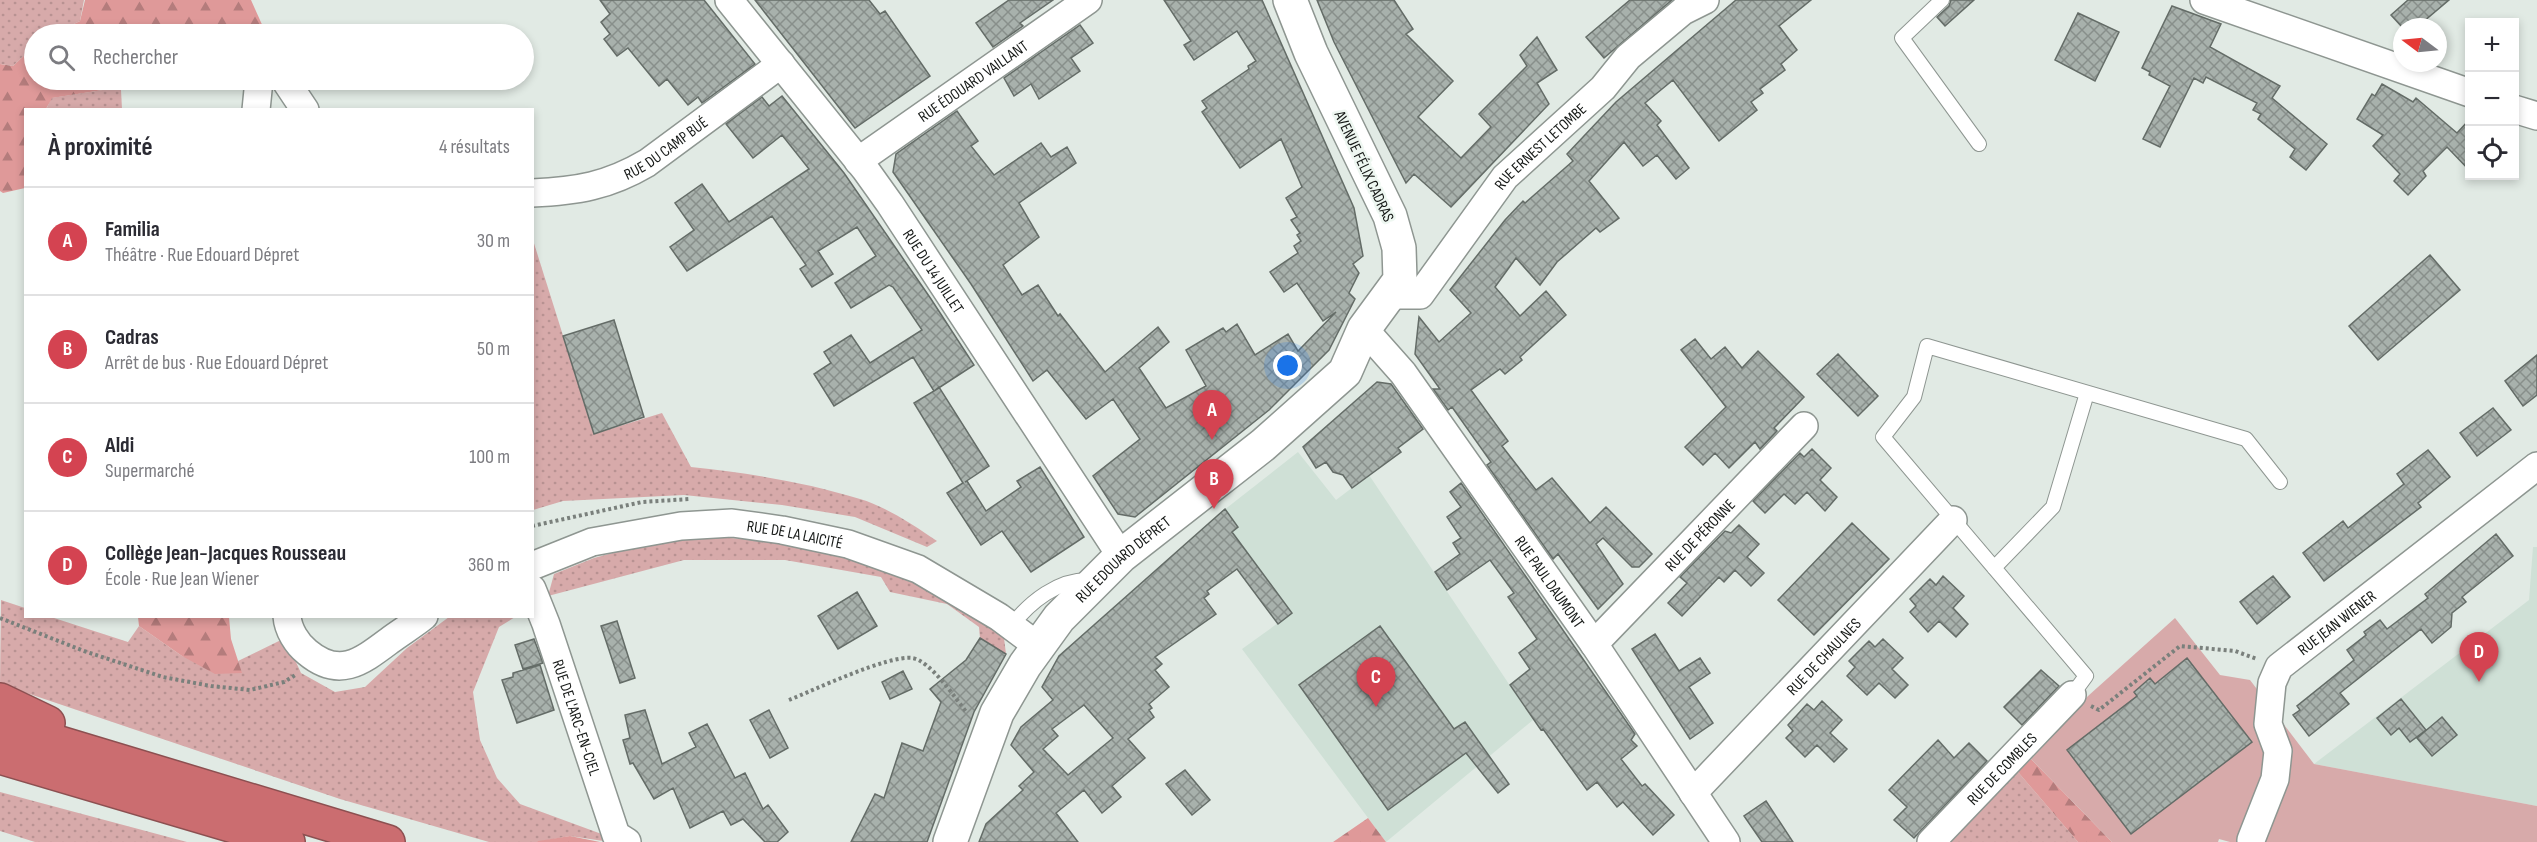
<!DOCTYPE html>
<html lang="fr">
<meta charset="utf-8">
<style>
body{margin:0;font-family:"Sofia Sans Condensed",sans-serif;background:#f2f2f3;color:#2b2b33}
.controls{position:absolute;right:18px;top:18px;display:grid;overflow:hidden;border-radius:0px;box-shadow:0 3px 9px #0003}
.controls button{width:54px;height:54px;display:grid;place-items:center;padding:0;border:0;border-bottom:2px solid #e1e1e2;background:#fff;color:#2b2b33;font:30px sans-serif}
.compass{position:absolute;left:2393px;top:18px;width:54px;height:54px;border-radius:50%;background:#fff;box-shadow:0 3px 9px #0003;rotate:286deg}
.you{position:absolute;left:1288px;top:366px;width:21px;height:21px;margin:-15px;border:4px solid #fff;border-radius:50%;background:#1a73e8;box-shadow:0 0 0 9px #1a73e833}
.badge{display:grid;place-items:center;width:39px;height:39px;border-radius:50%;background:#d44351;color:#fff;font-size:20px;font-weight:700}
.pin{position:absolute;translate:-50% -50px;filter:drop-shadow(0 2px 3px #0008)}
.pin::after{content:'';position:absolute;top:32px;width:21px;height:18px;background:inherit;clip-path:polygon(0 0,100% 0,50% 100%)}
.list{margin:0;padding:0;list-style:none}
h2{display:flex;justify-content:space-between;align-items:center;height:78px;margin:0;padding:0 24px;font-size:26px}
h2 small{font-size:20px;font-weight:400;color:#7c7c81}
.list li{display:grid;grid-template-columns:39px 1fr auto;gap:18px;align-items:center;box-sizing:border-box;height:108px;padding:0 24px;border-top:2px solid #e1e1e2}
.list b{display:block;font-size:22px;white-space:nowrap}
.list p{margin:0;font-size:20px;white-space:nowrap;color:#7c7c81}
.list em{font-size:20px;font-style:normal;color:#7c7c81}
.icon{flex:none;width:33px;height:33px;fill:none;stroke:currentColor;stroke-width:2;stroke-linecap:round;stroke-linejoin:round}
.map{position:relative;flex:none;width:2537px;height:842px;overflow:hidden}
.search{position:absolute;background:#fff;box-shadow:0 3px 9px #0003;left:24px;top:24px;width:510px;height:66px;display:flex;align-items:center;gap:15px;box-sizing:border-box;padding:0 21px;border-radius:33px;color:#7c7c81;font-size:22px}
.panel{position:absolute;background:#fff;box-shadow:0 3px 9px #0003;left:24px;top:108px;width:510px;height:510px;border-radius:0px}
.map>svg:first-child{display:block}
.built{fill:#cfe0d6}
.grass{fill:url(#grass-dots)}
.forest{fill:url(#forest-firs)}
.pitch{fill:#d7aaaa}
.building{fill:url(#building-cross-hatch);stroke:#646c67;stroke-width:1.5;fill-rule:evenodd}
.lines{fill:none;stroke-linecap:round;stroke-linejoin:round}
.lane-casing{stroke:#8e9691;stroke-width:16}
.street-casing{stroke:#8e9691;stroke-width:30}
.secondary-casing{stroke:#8e9691;stroke-width:36}
.highway-casing{stroke:#8c5051;stroke-width:36}
.path{stroke:#7a807c;stroke-width:4;stroke-dasharray:3 3;stroke-linecap:butt}
.lane{stroke:#fff;stroke-width:14}
.street{stroke:#fff;stroke-width:27}
.secondary{stroke:#fff;stroke-width:33}
.highway{stroke:#cb6d70;stroke-width:33}
.labels{text-anchor:middle;stroke-width:5;stroke-linejoin:round;paint-order:stroke}
.street-label{font-size:16px;fill:#161917;stroke:#eef7f1}
</style>
<div class="map">
<svg width="2537" height="842" viewBox="0 0 2537 842">
<defs>
<pattern id="grass-dots" width="8" height="8" patternUnits="userSpaceOnUse" patternTransform="scale(1.5)"><rect width="8" height="8" fill="#d7aaaa"/><path d="M2 2h.1M6 6h.1" fill="none" stroke="#b89292" stroke-width="1.8" stroke-linecap="round"/></pattern>
<pattern id="forest-firs" width="22" height="20" patternUnits="userSpaceOnUse" patternTransform="scale(1.5)"><rect width="22" height="20" fill="#df9999"/><path d="M5 1l3.5 6h-7zM16 11l3.5 6h-7z" fill="#b47c7c"/></pattern>
<pattern id="building-cross-hatch" width="8" height="8" patternUnits="userSpaceOnUse" patternTransform="scale(1.5)"><rect width="8" height="8" fill="#a8b1ac"/><path d="M0 0l8 8M0 8l8-8" fill="none" stroke="#888f8b"/></pattern>
</defs>
<rect width="100%" height="100%" fill="#e1eae4"/>
<path class="built" d="M1298 452 1336 500 1369 475 1533 720 1386 842 1242 649 1292 613 1219 514Z
M2533 547H2537V806L2314 764 2529 600Z"/>
<path class="grass" d="M0 0H84L80 21 53 34H34V46L13 66 0 64Z
M130 80H179L121 90 122 109 46 110 51 98 122 87Z
M532 237 594 434 662 413 691 467C748 473 805 482 860 499 885 506 915 526 937 541L927 547 855 517 782 505 684 495 563 501 533 510Z
M682 534 779 542 849 552 915 577 1003 630 1006 654 980 638 979 627 947 604 890 592 881 577 785 560H684L548 596 554 574 594 558Z
M1 600 25 608 26 616 51 617 128 642 139 626 182 656 241 673 238 661 285 638 301 673 335 692 365 687 407 648 449 617H515L499 627 473 692 480 740 497 778 520 804 607 836 610 842 570 836 537 842H489L340 799 0 684Z
M2018 772 2078 842H1950Z
M0 792 187 842H35L0 831Z"/>
<path class="forest" d="M85 0H251L264 29 261 34H53L80 21Z
M34 46V80H130L122 87 52 98 46 109 26 110 25 188 3 193 0 191V64L13 66Z
M138 617H229L231 639 242 673 215 674 182 656 139 626Z
M2031 759 2112 842H2078L2018 772Z
M1368 818 1386 842H1333Z
M570 836 600 842H537L538 841Z"/>
<path class="pitch" d="M2175 618 2220 675 2250 680 2314 764 2537 806V842H2230L2219 839 2218 842H2112L2031 759 2088 696Z"/>
<path class="building" d="M600 0H704L755 64 702 103 698 97 688 105 667 79 659 86 628 48 617 56 604 39 610 34 601 22 610 14Z
M755 0H869L880 14 885 11 930 76 855 128Z
M1009 0H1053L1020 23 1023 26 993 47 976 23Z
M1164 0H1262L1354 208 1363 256 1353 264 1359 273 1349 293 1355 299 1329 350 1269 410 1135 517 1118 514 1093 476 1140 439 1113 399 1086 419 1047 370 1033 381 971 284 893 172 896 154 957 111 978 141 971 146 994 175 1041 143 1051 157 1067 147 1076 163 1019 203 1039 237 1003 265 1022 295 1038 285 1058 316 1060 314 1105 372 1158 327 1169 342 1139 368 1166 408 1206 386 1186 350 1223 328 1226 332 1237 324 1255 355 1288 334 1298 351 1336 312 1323 321 1297 283 1284 292 1270 272 1298 253 1294 246 1301 241 1297 235 1300 233 1291 220 1297 217 1286 198 1302 187 1281 139 1240 168 1202 112 1207 108 1202 101 1249 69 1248 66 1256 61 1237 31 1194 60 1184 45 1191 41Z
M1317 0H1394L1413 29 1406 34 1453 81 1418 117 1461 158 1491 127 1479 114 1527 66 1520 55 1537 37 1557 70 1537 83 1549 104 1451 207 1414 174 1406 183 1334 42Z
M1630 0H1672L1604 58 1586 37Z
M1736 0H1811L1779 26 1797 50 1781 64 1785 70 1760 89 1763 93 1751 102 1757 110 1719 141 1673 80 1645 103 1661 121 1657 125 1689 168 1676 179 1657 155 1643 166 1624 142 1589 181 1619 218 1600 232 1596 228 1557 262 1540 285 1516 258 1495 287 1520 316 1546 291 1566 315 1520 357 1522 360 1505 374 1500 369 1471 390 1508 441 1502 446 1536 490 1552 478 1590 523 1606 507 1652 554 1639 567H1632L1603 538 1596 544 1623 584 1598 609 1558 554 1553 559 1487 465 1491 462 1452 407 1448 410 1433 389H1440L1415 354 1419 317 1439 342 1471 313 1450 290 1505 220 1523 201 1525 203 1573 161 1567 154 1616 102Z
M1951 0H1974L1945 26 1937 17 1949 6Z
M2408 0H2449L2417 27H2402L2391 15Z
M2172 6 2221 24 2210 47 2280 86 2272 98 2327 144 2306 170 2290 157 2295 149 2258 119 2261 114 2253 110 2257 103 2206 77 2203 83 2194 78 2160 147 2143 139 2170 86 2149 75 2150 72 2142 68Z
M2078 13 2119 32 2095 81 2055 60Z
M1080 25 1093 43 1071 58 1080 71 1039 99 1031 84 1014 96 1004 78Z
M2382 84 2413 102 2416 98 2457 133 2469 120V170L2447 147 2423 171 2426 176 2408 195 2394 181 2400 174 2373 146 2383 135 2357 119 2372 94 2375 96Z
M782 96 844 173 931 299 974 365 934 391 939 387 989 466 965 482 967 481 986 511 1021 487 1017 481 1040 467 1084 537 1031 572 1002 531 981 545 947 493 963 483 914 403 934 391 913 357 834 406 814 374 831 363 824 352 851 335 870 363 922 330 893 287 889 285 851 308 835 283 876 256 857 227 818 251 833 274 812 287 800 269 806 265 772 216 687 271 670 247 694 230 675 203 702 184 729 222 809 169 782 135 753 158 726 124 762 97 769 106Z
M2430 255 2460 290 2378 360 2349 326Z
M614 320 644 417 594 434 563 336Z
M1695 339 1711 359 1725 347 1742 368 1758 351 1804 397 1774 428 1777 431 1760 449 1755 442 1729 468 1715 453 1703 465 1685 447 1726 407 1681 350Z
M1838 354 1878 396 1858 416 1817 374Z
M2537 355V395L2523 406 2505 381Z
M1377 382 1391 384 1423 429 1398 448 1401 452 1352 488 1343 475 1333 472 1326 462 1316 468 1303 447Z
M2493 408 2511 430 2477 456 2460 433Z
M1812 449 1831 468 1820 480 1837 497 1825 511 1807 492 1795 504 1784 494 1765 513 1753 501 1800 453 1804 457Z
M2428 450 2450 477 2418 503 2421 507 2324 581 2303 553 2343 521 2348 528 2404 484 2397 474Z
M1461 483 1635 734 1631 740 1637 746 1621 759 1642 786 1645 784 1674 815 1653 835 1623 802 1617 807 1597 782 1587 790 1543 729 1541 730 1510 685 1530 669 1519 653 1537 639 1508 597 1514 593 1490 560 1447 590 1435 572 1460 554 1453 543 1461 538 1447 517 1461 507 1450 492Z
M1225 509 1238 527 1232 532 1292 613 1278 624 1237 569 1207 591 1209 594 1204 598 1216 614 1155 657 1162 664 1155 670 1169 687 1149 704 1152 708 1149 710 1154 717 1128 739 1145 758 1112 786 1121 797 1102 813 1084 790 1056 813 1078 842H979L986 824 1023 790 1019 786 1034 772 1011 745 1021 727 1053 700 1042 687 1059 656ZM1084 705 1113 738 1068 775 1043 749 1058 736 1052 729Z
M1852 523 1889 559 1814 635 1778 600Z
M1739 525 1759 544 1747 557 1764 573 1751 586 1735 570 1724 582 1719 577 1682 616 1668 603 1687 583 1680 577 1725 531 1731 533Z
M2496 534 2513 556 2462 597 2466 602 2452 613 2451 627 2432 643 2421 629 2340 693 2349 704 2309 736 2293 715 2300 710 2297 706 2354 660 2347 650 2366 635 2364 632 2380 620 2387 629 2428 598 2425 594Z
M1943 576 1964 596 1953 608 1968 624 1956 637 1939 621 1928 632 1910 612 1916 606 1910 599 1930 579 1936 585Z
M2273 576 2290 597 2257 624 2240 602Z
M857 592 877 626 838 649 818 616Z
M617 621 635 678 620 683 601 626Z
M1380 626 1454 729 1465 722 1509 784 1498 793 1466 753 1388 810 1299 685Z
M1655 634 1679 671 1700 658 1710 673 1689 687 1713 723 1690 739 1632 649Z
M980 638 1006 654 974 712 927 842H851L875 794 884 798 902 743 923 751 941 702 930 689 966 660Z
M534 639 543 663 523 669 515 645Z
M1883 639 1903 658 1892 669 1908 685 1895 698 1879 683 1867 695 1847 676 1855 667 1849 661 1869 641 1875 647Z
M2187 658 2252 742 2131 834 2067 750 2137 696 2134 692 2150 678 2155 684Z
M540 665 554 710 517 723 502 680 513 677V673Z
M2041 670 2059 686 2022 725 2004 707Z
M903 671 912 689 890 699 882 682Z
M2401 699 2426 730 2410 742 2399 728 2391 735 2377 718Z
M1822 701 1842 720 1830 733 1847 749 1834 762 1817 745 1805 757 1786 738 1793 731 1788 725 1807 704 1814 710Z
M645 710 662 764 696 747 689 733 707 724 735 778 745 773 763 809 768 805 788 832 777 842H765L743 819 731 825 723 811 690 828 673 788 654 799 633 763 630 764 623 740 630 738 625 715Z
M769 710 788 748 770 758 750 720Z
M2442 717 2457 735 2432 756 2417 738Z
M1938 740 1954 758 1969 743 1987 761 1914 838 1894 820 1907 807 1889 790Z
M1185 770 1210 800 1192 815 1166 784Z
M1766 801 1793 842H1762L1744 816Z"/>
<g class="lines">
<defs>
<path id="lane" d="M1942 0 1902 38 1979 144
M1994 568 2053 507 2087 393
M1011 626C1030 602 1058 579 1090 580
M2072 695 2086 676 1883 437 1914 397 1927 346 2246 439 2280 482"/>
<g id="street">
<path id="s1" d="M729 0 865 169 890 204 1121 556"/>
<path d="M2204 0 2470 93"/>
<path d="M285 80 305 110"/>
<path d="M2514 109 2537 116"/>
<path d="M256 110 259 80"/>
<path id="s2" d="M858 161 1088 0"/>
<path id="s3" d="M532 193C577 191 608 186 647 163L781 64"/>
<path id="s4" d="M1390 295H1420L1505 177 1603 88 1628 57 1683 11 1705 0"/>
<path id="s5" d="M1364 329 1403 373 1594 644 1726 842"/>
<path id="s6" d="M532 566 592 542 681 526 732 523 782 530 848 544 918 569 999 617 1038 646"/>
<path id="s7" d="M532 589 546 624 616 835 627 842"/>
<path d="M287 616C288 630 297 644 307 652 339 679 361 662 389 641 401 632 413 625 424 616"/>
<path id="s8" d="M1594 644 1804 426"/>
<path id="s9" d="M1693 793 1953 520"/>
<path id="s10" d="M2251 840 2275 779 2278 751 2268 724 2272 683 2279 667 2537 466"/>
<path id="s11" d="M1931 842 2072 695"/>
</g>
<g id="secondary">
<path id="s12" d="M950 842 997 713 1025 665 1059 618 1121 556 1263 445 1345 372 1364 329 1400 280 1399 248 1390 216 1311 53 1290 0"/>
</g>
<path id="highway" d="M0 700 48 723
M0 725 388 842
M0 757 288 842"/>
</defs>
<use href="#lane" class="lane-casing"/>
<use href="#street" class="street-casing"/>
<use href="#secondary" class="secondary-casing"/>
<use href="#highway" class="highway-casing"/>
<path class="path" d="M532 526 642 502 690 499
M0 618 84 651 163 677 211 686 250 690 284 682 297 674
M789 700C814 690 888 655 912 658 930 660 956 699 967 713
M2091 706 2099 710 2180 646 2235 651 2257 659"/>
<use href="#lane" class="lane"/>
<use href="#street" class="street"/>
<use href="#secondary" class="secondary"/>
<use href="#highway" class="highway"/>
</g>
<g class="labels">
<g class="street-label">
<text dy="6" stroke="none"><textPath href="#s2" startOffset="140">RUE ÉDOUARD VAILLANT</textPath></text>
<text dy="6" stroke="none"><textPath href="#s3" startOffset="144">RUE DU CAMP BUÉ</textPath></text>
<text dy="6" stroke="none"><textPath href="#s4" startOffset="222">RUE ERNEST LETOMBE</textPath></text>
<text transform="translate(1365 166) rotate(65)" y="6">AVENUE FÉLIX CADRAS</text>
<text dy="6" stroke="none"><textPath href="#s1" startOffset="340">RUE DU 14 JUILLET</textPath></text>
<text dy="6" stroke="none"><textPath href="#s6" startOffset="270">RUE DE LA LAICITÉ</textPath></text>
<text dy="6" stroke="none"><textPath href="#s8" startOffset="152">RUE DE PÉRONNE</textPath></text>
<text dy="6" stroke="none"><textPath href="#s12" startOffset="338">RUE EDOUARD DÉPRET</textPath></text>
<text dy="6" stroke="none"><textPath href="#s5" startOffset="314">RUE PAUL DAUMONT</textPath></text>
<text dy="6" stroke="none"><textPath href="#s10" startOffset="254">RUE JEAN WIENER</textPath></text>
<text dy="6" stroke="none"><textPath href="#s9" startOffset="189">RUE DE CHAULNES</textPath></text>
<text dy="6" stroke="none"><textPath href="#s7" startOffset="136">RUE DE L'ARC-EN-CIEL</textPath></text>
<text dy="6" stroke="none"><textPath href="#s11" startOffset="102">RUE DE COMBLES</textPath></text>
</g>
</g>
</svg>
<div class="controls">
<button>+</button>
<button>−</button>
<button><svg class="icon" aria-label="locate" viewBox="0 0 24 24"><circle cx="12" cy="12" r="6"/><path d="M12 2v4M12 18v4M2 12h4M18 12h4"/></svg></button>
</div>
<svg class="compass" viewBox="-18 -18 36 36"><path d="M0-13l5 13h-10z" fill="#e53935"/><path d="M0 13l5-13h-10z" fill="#7c7c81"/></svg>
<div class="you"></div>
<div class="pin badge" style="left:1212px;top:440px">A</div>
<div class="pin badge" style="left:1214px;top:509px">B</div>
<div class="pin badge" style="left:1376px;top:707px">C</div>
<div class="pin badge" style="left:2479px;top:682px">D</div>
<div class="search"><svg class="icon" aria-label="search" viewBox="0 0 24 24"><circle cx="10" cy="10" r="6"/><path d="M15 15l6 6"/></svg>Rechercher</div>
<section class="panel">
<h2>À proximité<small>4 résultats</small></h2>
<ul class="list">
<li><span class="badge">A</span><div><b>Familia</b><p>Théâtre · Rue Edouard Dépret</p></div><em>30 m</em></li>
<li><span class="badge">B</span><div><b>Cadras</b><p>Arrêt de bus · Rue Edouard Dépret</p></div><em>50 m</em></li>
<li><span class="badge">C</span><div><b>Aldi</b><p>Supermarché</p></div><em>100 m</em></li>
<li><span class="badge">D</span><div><b>Collège Jean-Jacques Rousseau</b><p>École · Rue Jean Wiener</p></div><em>360 m</em></li>
</ul>
</section>
</div>
